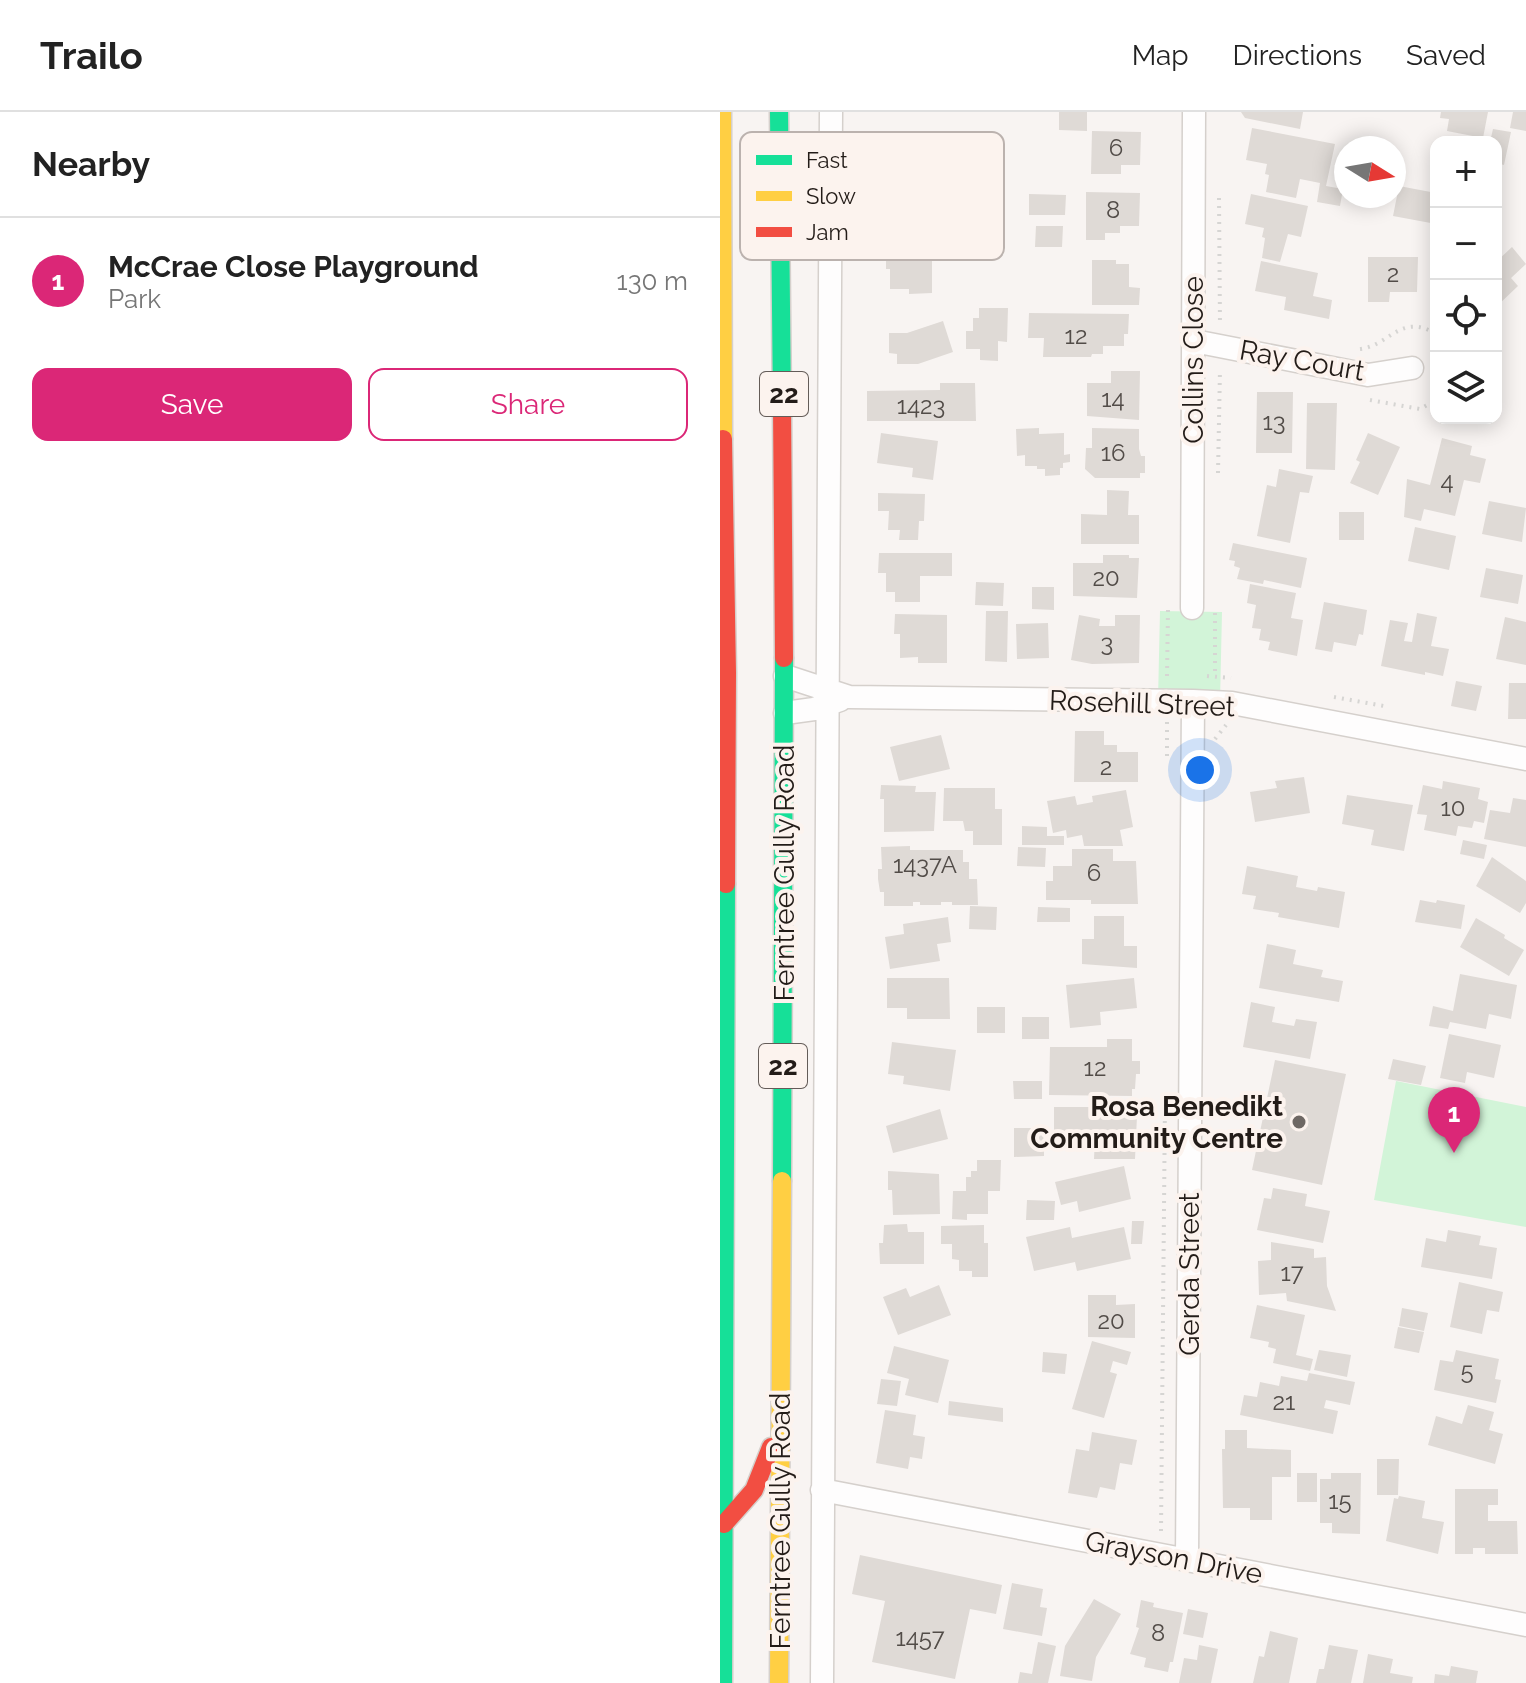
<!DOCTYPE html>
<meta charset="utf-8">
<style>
body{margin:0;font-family:Raleway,sans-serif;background:#f6f6f6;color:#222}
.controls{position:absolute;right:24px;top:24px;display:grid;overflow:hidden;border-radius:16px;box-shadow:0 4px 20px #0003}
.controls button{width:72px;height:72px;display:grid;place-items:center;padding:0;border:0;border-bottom:2px solid #e0e0e0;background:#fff;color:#222;font:40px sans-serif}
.compass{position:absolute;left:614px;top:24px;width:72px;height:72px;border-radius:50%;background:#fff;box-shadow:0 4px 20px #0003;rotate:101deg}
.you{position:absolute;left:480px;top:658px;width:28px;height:28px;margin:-20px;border:6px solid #fff;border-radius:50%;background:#1a73e8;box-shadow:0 0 0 12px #1a73e833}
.badge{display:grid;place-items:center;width:52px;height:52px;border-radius:50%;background:#db2777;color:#fff;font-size:26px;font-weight:700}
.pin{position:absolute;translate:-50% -66px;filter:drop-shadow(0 2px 4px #0008)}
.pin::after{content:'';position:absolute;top:42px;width:28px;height:24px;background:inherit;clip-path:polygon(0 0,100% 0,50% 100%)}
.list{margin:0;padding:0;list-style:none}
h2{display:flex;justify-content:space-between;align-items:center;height:104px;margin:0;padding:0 32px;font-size:34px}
h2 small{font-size:26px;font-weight:400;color:#767676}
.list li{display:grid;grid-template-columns:52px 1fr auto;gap:24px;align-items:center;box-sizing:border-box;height:128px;padding:0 32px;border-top:2px solid #e0e0e0}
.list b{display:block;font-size:30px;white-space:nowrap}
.list p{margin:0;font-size:26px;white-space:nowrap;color:#767676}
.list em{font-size:26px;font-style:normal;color:#767676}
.actions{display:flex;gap:16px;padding:24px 32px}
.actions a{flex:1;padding:18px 0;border:2px solid #db2777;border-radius:16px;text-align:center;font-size:28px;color:#db2777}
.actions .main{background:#db2777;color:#fff}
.icon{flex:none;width:44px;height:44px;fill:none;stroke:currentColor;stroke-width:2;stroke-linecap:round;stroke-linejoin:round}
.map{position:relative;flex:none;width:806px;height:1571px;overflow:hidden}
header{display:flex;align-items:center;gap:48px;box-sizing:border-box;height:112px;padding:0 40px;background:#fff;border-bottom:2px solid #e0e0e0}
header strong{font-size:38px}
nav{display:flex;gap:44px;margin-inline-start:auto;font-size:28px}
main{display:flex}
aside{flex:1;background:#fff}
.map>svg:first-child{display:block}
.green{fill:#d2f4d8}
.building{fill:#dfdad6}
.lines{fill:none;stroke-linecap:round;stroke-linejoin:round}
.street-casing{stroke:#d5d0cc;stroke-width:25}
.fast-casing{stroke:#d5d0cc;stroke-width:21}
.slow-casing{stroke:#d5d0cc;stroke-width:21}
.jam-casing{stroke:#d5d0cc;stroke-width:21}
.path{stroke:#d6d5d3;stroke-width:4;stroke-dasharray:2 6;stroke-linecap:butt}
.street{stroke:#fefdfd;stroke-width:22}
.fast{stroke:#16e098;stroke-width:18}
.slow{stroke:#ffcf43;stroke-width:18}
.jam{stroke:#f24e42;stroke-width:18}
.poi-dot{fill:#6e6864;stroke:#fcf3ee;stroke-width:3}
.labels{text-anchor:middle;stroke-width:8;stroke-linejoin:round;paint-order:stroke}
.number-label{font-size:24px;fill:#524c48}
.shield{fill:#fcf3ee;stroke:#645c58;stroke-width:2}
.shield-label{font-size:26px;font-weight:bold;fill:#231c18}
.street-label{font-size:28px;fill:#231c18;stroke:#fcf3ee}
.poi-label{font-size:28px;font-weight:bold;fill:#231c18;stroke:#fcf3ee;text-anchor:end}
.key{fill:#fcf3ee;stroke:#bbb2ae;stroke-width:2}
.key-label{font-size:22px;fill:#231c18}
</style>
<header>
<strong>Trailo</strong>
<nav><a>Map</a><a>Directions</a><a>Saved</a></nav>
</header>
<main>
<aside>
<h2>Nearby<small></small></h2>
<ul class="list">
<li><span class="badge">1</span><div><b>McCrae Close Playground</b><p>Park</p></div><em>130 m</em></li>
</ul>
<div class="actions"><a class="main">Save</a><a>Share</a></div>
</aside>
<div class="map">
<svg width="806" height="1571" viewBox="0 0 806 1571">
<rect width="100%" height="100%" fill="#f8f4f2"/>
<path class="green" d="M440 499 502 500 500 590 438 588Z
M676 969 806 995V1115L654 1088Z"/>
<path class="building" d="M339 0H367V19L339 18Z
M521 0H583L580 17 525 6Z
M721 0H768L763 26 727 19 729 7 720 6Z
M793 0H806V19L790 16Z
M532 16 615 32 606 74 623 77 620 94 597 90 600 71 580 67 576 86 546 80 549 63 545 62 547 52 526 48Z
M773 17 791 20 784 53 776 51V30H770Z
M372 19 421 20 420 53H401V62H371Z
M679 74 716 81V112L673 104Z
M366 80 420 81 419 114H400V121H385V128H366Z
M309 82 346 83 345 103H309Z
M531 82 588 94 581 125 568 122 560 150 542 146 545 126 542 125 544 116 525 112Z
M316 114H343L342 135H315Z
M792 135 806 152 791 166 798 174 776 195V150Z
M166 139H212V181L189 182V177H170V157H166Z
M648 145H698L697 180H670L669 190H648Z
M372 148H396V152H409V175L420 176 419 193H372Z
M541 149 598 161 593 184 612 188 609 207 564 198 566 185 535 179Z
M259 196H288L287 230 278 229V249L260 248V237H246V219H253V206H259Z
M309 201 409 202 408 222H404V234H383V242H372L371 245H323L324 226H308Z
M223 209 233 240 198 252H177V242L169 241V221H187Z
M391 259H420L419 308 367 304V271H391Z
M220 271H255L256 309H147V279L220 278Z
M537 280H573L572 341H536Z
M587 291H617L615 358 586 357Z
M319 316V322L344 321V343L350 342V350L343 351V356H340V363L325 364V357H317V354H305V343L297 344 296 317Z
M372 316 419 317V337L421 344H425V361H420V366H375L365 357 366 336H372Z
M161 321 218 329 213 368 192 365 193 356 157 351Z
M648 321 680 335 658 383 630 371 640 350 636 348Z
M722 326 752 334 750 343 766 347 760 371 744 368 735 404 704 397 701 409 684 405 687 367 710 373Z
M559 357 593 364 589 381 580 380 570 431 537 424 547 373 556 375Z
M387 378 409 379 408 403H419V432H361V402L387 403Z
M158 381 205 382 204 409H199L198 428H179L180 418H168L169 399H158Z
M769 389 806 396 802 430 762 422Z
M619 400H644V428H619Z
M695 415 736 424 729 458 688 449Z
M513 431 587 446 581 476 544 468 543 472 517 467 520 456 514 454 515 449 509 448Z
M159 441H232V464H200V490H175V480H166V461H158Z
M383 443H409V446H419L417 486 353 484V451H383Z
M766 456 803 463 798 492 760 485Z
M256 470 284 471 283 494 255 493Z
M530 472 576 481 571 506 583 508 577 544 548 538 550 530 539 528 541 517 532 516 536 493 527 491Z
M312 475H334V498L312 497Z
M604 490 647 498 643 523 639 522 636 534 614 530 612 540 595 537Z
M266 499H288L287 550 265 549Z
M697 501 717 505 711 534 729 537 723 564 705 560V563L661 554 670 508 688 511 684 529 692 530Z
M175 502 227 503V551H198V545L180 546V522H174Z
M359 503 380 507 379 514H395V503H420L419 551 372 552 351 548Z
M785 505 806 510V553L776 547Z
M328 511 329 546 297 547 296 512Z
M736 569 762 574 756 599 731 594Z
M789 571H806V607H788Z
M355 619H384V633H397V640H418V670H354Z
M221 623 230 657 179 669 170 635Z
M584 665 590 701 535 710 530 680 557 676 555 669Z
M723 669 760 676 758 687 768 690 764 711 754 709 752 716 738 714 736 724 704 718 707 703 697 702 703 673 722 677Z
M161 673 196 674 195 680H216L214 719 164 720V687H160Z
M224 676H275V697H282V733H253V719H245L243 709H223Z
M406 678 413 715 400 718 403 734H364L362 723 347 726 346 718 333 721 327 689 355 684 357 693 373 690 372 684Z
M627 683 693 693 684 739 651 733 654 718 622 712Z
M793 686 806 688V735L764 727 770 698 790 701Z
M302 714 327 715V724H344V733H302Z
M743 728 767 733 764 747 740 742Z
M190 734V738H243V750H249V767H257L258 793H232V790H221V793H200V790H193V794H164V780H160L158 767V757H162L161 735Z
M298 735 326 736 325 755 297 754Z
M352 737H393V749H416L418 792H371V788H326V769H333V754H352Z
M772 745 806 769V791L800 801 756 774Z
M527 754 578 764 576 775 597 779 598 775 625 780 619 816 558 805 559 801 533 797 536 784 522 782Z
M700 788 716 791 717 788 745 793 741 817 695 810Z
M250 794 277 795 276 818 249 817Z
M318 795 350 796V810H317Z
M374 804H404V834H417V856L362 852V827H374Z
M228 805 231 830 217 832 220 849 170 857 165 825 184 822 183 812Z
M756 806 785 823 784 826 804 838 789 864 740 835Z
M547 832 576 838 573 852 603 858 601 865 623 869 619 890 539 876Z
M740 862 797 873 791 907 769 902 766 917 730 910 728 917 709 914 713 894 733 899Z
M167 866H229L230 907H187V896H167Z
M414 866 417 896 380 900 381 913 350 916 346 873Z
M531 890 555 895 552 910 574 914 576 907 597 910 590 947 523 935Z
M257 895H285V921H257Z
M302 905H329V927H302Z
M729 922 781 933 774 966 747 960 745 971 720 966Z
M387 927H412V949H420V962H416L415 977H412V984L329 983 330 935H387Z
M172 930 236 938 230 979 183 972 184 964 168 962Z
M673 947 706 954 701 973 668 967Z
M555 948 626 962 602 1073 532 1058Z
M293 969H322V987H294Z
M374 992H413V1004H417L415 1047H374L375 1024H352V1020H334V995H374Z
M220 997 228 1027 173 1041 166 1014Z
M294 1016H324V1044L294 1045Z
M257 1048H281L280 1079H268V1102H247V1108L232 1107 233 1079H246V1065H251V1059H257Z
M404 1054 411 1087 359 1100 357 1089 341 1093 335 1070Z
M168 1059 219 1062 220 1102 173 1103 172 1078H168Z
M553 1076 587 1082 585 1094 610 1099 603 1131 537 1118 544 1086 551 1087Z
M307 1088 335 1089 334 1108H306Z
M412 1109H424L422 1132H411Z
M187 1112 188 1120H204V1152H160L159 1131H163L164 1113Z
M264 1113V1131H268V1165H252V1159H239V1148L232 1147V1132H221V1114Z
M350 1115 352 1126 404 1115 411 1147 357 1159 355 1150 314 1159 306 1125Z
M728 1118 761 1124 759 1133 777 1136 772 1167 701 1155 706 1126 726 1130Z
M551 1130 594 1137V1146L606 1145 607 1174 616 1199 567 1189 566 1181 539 1183 538 1149 551 1148Z
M739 1170 783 1180 779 1200 767 1198 762 1222 730 1215Z
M219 1173 231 1203 178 1223 163 1185 186 1176 190 1185Z
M368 1183H396V1193L415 1192V1226L368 1225Z
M537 1193 585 1203 576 1243 593 1247 590 1259 553 1251 556 1237 548 1235 549 1230 530 1226Z
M682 1196 708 1201 704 1219 679 1214Z
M678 1215 704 1220 699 1241 674 1236Z
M372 1229 411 1240 407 1253 393 1249 390 1260 397 1262 384 1306 352 1297Z
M174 1234 229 1248 218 1291 185 1283 189 1267 167 1261Z
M599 1238 631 1243 627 1265 594 1258Z
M736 1238 779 1247 775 1267 781 1268 776 1291 714 1278 720 1248 733 1250Z
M323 1240 347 1242 345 1262 322 1260Z
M589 1261 635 1270 630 1293 606 1288 604 1296 618 1299 613 1322 520 1303 524 1283 537 1285 540 1270 559 1274 561 1264 587 1269Z
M161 1267 181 1269 177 1294 157 1292Z
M229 1289 283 1296V1310L228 1303Z
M748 1293 774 1300 769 1318 783 1322 775 1352 708 1333 716 1304 742 1312Z
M165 1298 196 1303 193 1323 205 1325 202 1347 190 1345 188 1357 156 1351Z
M505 1318H527V1336L571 1338V1365H552V1408H530V1396H503L502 1337H505Z
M372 1320 417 1328 412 1353 400 1351 395 1378 380 1375 377 1386 348 1381 356 1337 369 1339Z
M657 1347H679L678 1383H657Z
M577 1361H597V1390H577Z
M611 1361H641L640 1422 612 1421V1411H600V1367H611Z
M735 1377H778V1393H768V1409H797L798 1442H765V1436H753V1442H735Z
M679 1384 705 1389 702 1406 724 1410 718 1442 666 1429 674 1386 678 1387Z
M140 1443 282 1473 276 1502 250 1497 235 1567 152 1550 165 1489 132 1482Z
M292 1471 323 1477 320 1495 327 1496 322 1524 283 1517Z
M374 1487 401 1502 376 1545 372 1569 340 1564 345 1534Z
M421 1488 434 1491 433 1495 463 1501 453 1550H450L448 1560 424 1555 426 1546 410 1542 419 1516 416 1515Z
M468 1497 488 1501 483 1526 463 1522Z
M550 1519 578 1526 569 1571H533L539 1544 544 1545Z
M318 1530 336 1534 328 1571H298L300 1560 312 1562Z
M479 1533 498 1537 491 1571H459L464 1546 477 1548Z
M609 1533 638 1538 631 1571H596L599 1557H604Z
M648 1542 673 1547 670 1561 693 1565 692 1571H643Z
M731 1554 758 1559 756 1571H714L715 1562 729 1564Z"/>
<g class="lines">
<defs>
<path id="street" d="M474 229 648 263 692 256
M472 496 474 0
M65 564 129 585 473 589 512 591 806 647
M65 601 94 597 120 588
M102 1378 806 1513
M467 1447 473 589
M102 1571 111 0"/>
<path id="fast" d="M59 0 62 294
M62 1069 64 546
M3 1571 6 772"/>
<path id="slow" d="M2 0 3 327
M59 1571 62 1069"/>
<path id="jam" d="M62 294 64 546
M3 327 7 561 6 772
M4 1412 34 1378 51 1335"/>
</defs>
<use href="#street" class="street-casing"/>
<use href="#fast" class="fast-casing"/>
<use href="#slow" class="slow-casing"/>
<use href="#jam" class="jam-casing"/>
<path class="path" d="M499 86 500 214
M640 237C669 234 681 200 716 222
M650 288 700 297 716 288
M498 361 500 257
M495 501V564
M447 564 448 498
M487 564 511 566
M614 585 664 594
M447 610V644
M495 627 506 613
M441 1419 445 989"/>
<use href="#street" class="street"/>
<use href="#fast" class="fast"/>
<use href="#slow" class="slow"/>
<use href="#jam" class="jam"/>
</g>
<circle class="poi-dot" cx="579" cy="1010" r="8"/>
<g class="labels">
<g class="number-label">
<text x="396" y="44">6</text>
<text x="393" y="106">8</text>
<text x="673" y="170">2</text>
<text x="356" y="232">12</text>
<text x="393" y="295">14</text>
<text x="201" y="302">1423</text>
<text x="554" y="318">13</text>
<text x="393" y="349">16</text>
<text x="727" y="377">4</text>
<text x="386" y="474">20</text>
<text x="387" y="539">3</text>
<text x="386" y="663">2</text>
<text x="733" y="704">10</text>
<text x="205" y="761">1437A</text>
<text x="374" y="769">6</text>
<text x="375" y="964">12</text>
<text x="572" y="1169">17</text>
<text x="391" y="1217">20</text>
<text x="747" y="1267">5</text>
<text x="564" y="1298">21</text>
<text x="620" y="1397">15</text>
<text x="438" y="1529">8</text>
<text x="200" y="1534">1457</text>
</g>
<g class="shield">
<rect x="40" y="260" width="48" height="44" rx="6"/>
<rect x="39" y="932" width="48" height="44" rx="6"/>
</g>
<g class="shield-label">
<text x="64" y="291">22</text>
<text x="63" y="963">22</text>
</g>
<g class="street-label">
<text transform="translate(473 248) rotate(-90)" y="10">Collins Close</text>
<text transform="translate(582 248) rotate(10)" y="10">Ray Court</text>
<text transform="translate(422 591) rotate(2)" y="10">Rosehill Street</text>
<text transform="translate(64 761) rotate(-90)" y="10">Ferntree Gully Road</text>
<text transform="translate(469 1162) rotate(-90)" y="10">Gerda Street</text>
<text transform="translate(60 1409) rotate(-90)" y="10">Ferntree Gully Road</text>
<text transform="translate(454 1445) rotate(11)" y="10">Grayson Drive</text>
</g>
<g class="poi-label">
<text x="563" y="1004">Rosa Benedikt<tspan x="563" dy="32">Community Centre</tspan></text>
</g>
</g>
<rect x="20" y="20" width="264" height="128" rx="12" class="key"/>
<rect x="36" y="43" width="36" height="10" fill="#16e098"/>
<rect x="36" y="79" width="36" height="10" fill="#ffcf43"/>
<rect x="36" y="115" width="36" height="10" fill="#f24e42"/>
<g class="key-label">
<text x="86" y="56">Fast</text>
<text x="86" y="92">Slow</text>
<text x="86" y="128">Jam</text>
</g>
</svg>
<div class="controls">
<button>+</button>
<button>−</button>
<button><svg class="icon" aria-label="locate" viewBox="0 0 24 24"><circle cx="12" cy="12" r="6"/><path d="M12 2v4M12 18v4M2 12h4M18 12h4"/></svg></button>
<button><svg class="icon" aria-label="layers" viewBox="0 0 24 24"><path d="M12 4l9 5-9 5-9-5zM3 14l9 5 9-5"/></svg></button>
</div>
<svg class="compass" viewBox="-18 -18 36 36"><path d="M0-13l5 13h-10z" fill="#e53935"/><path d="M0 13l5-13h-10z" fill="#767676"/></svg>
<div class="you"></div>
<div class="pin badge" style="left:734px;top:1041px">1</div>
</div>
</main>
